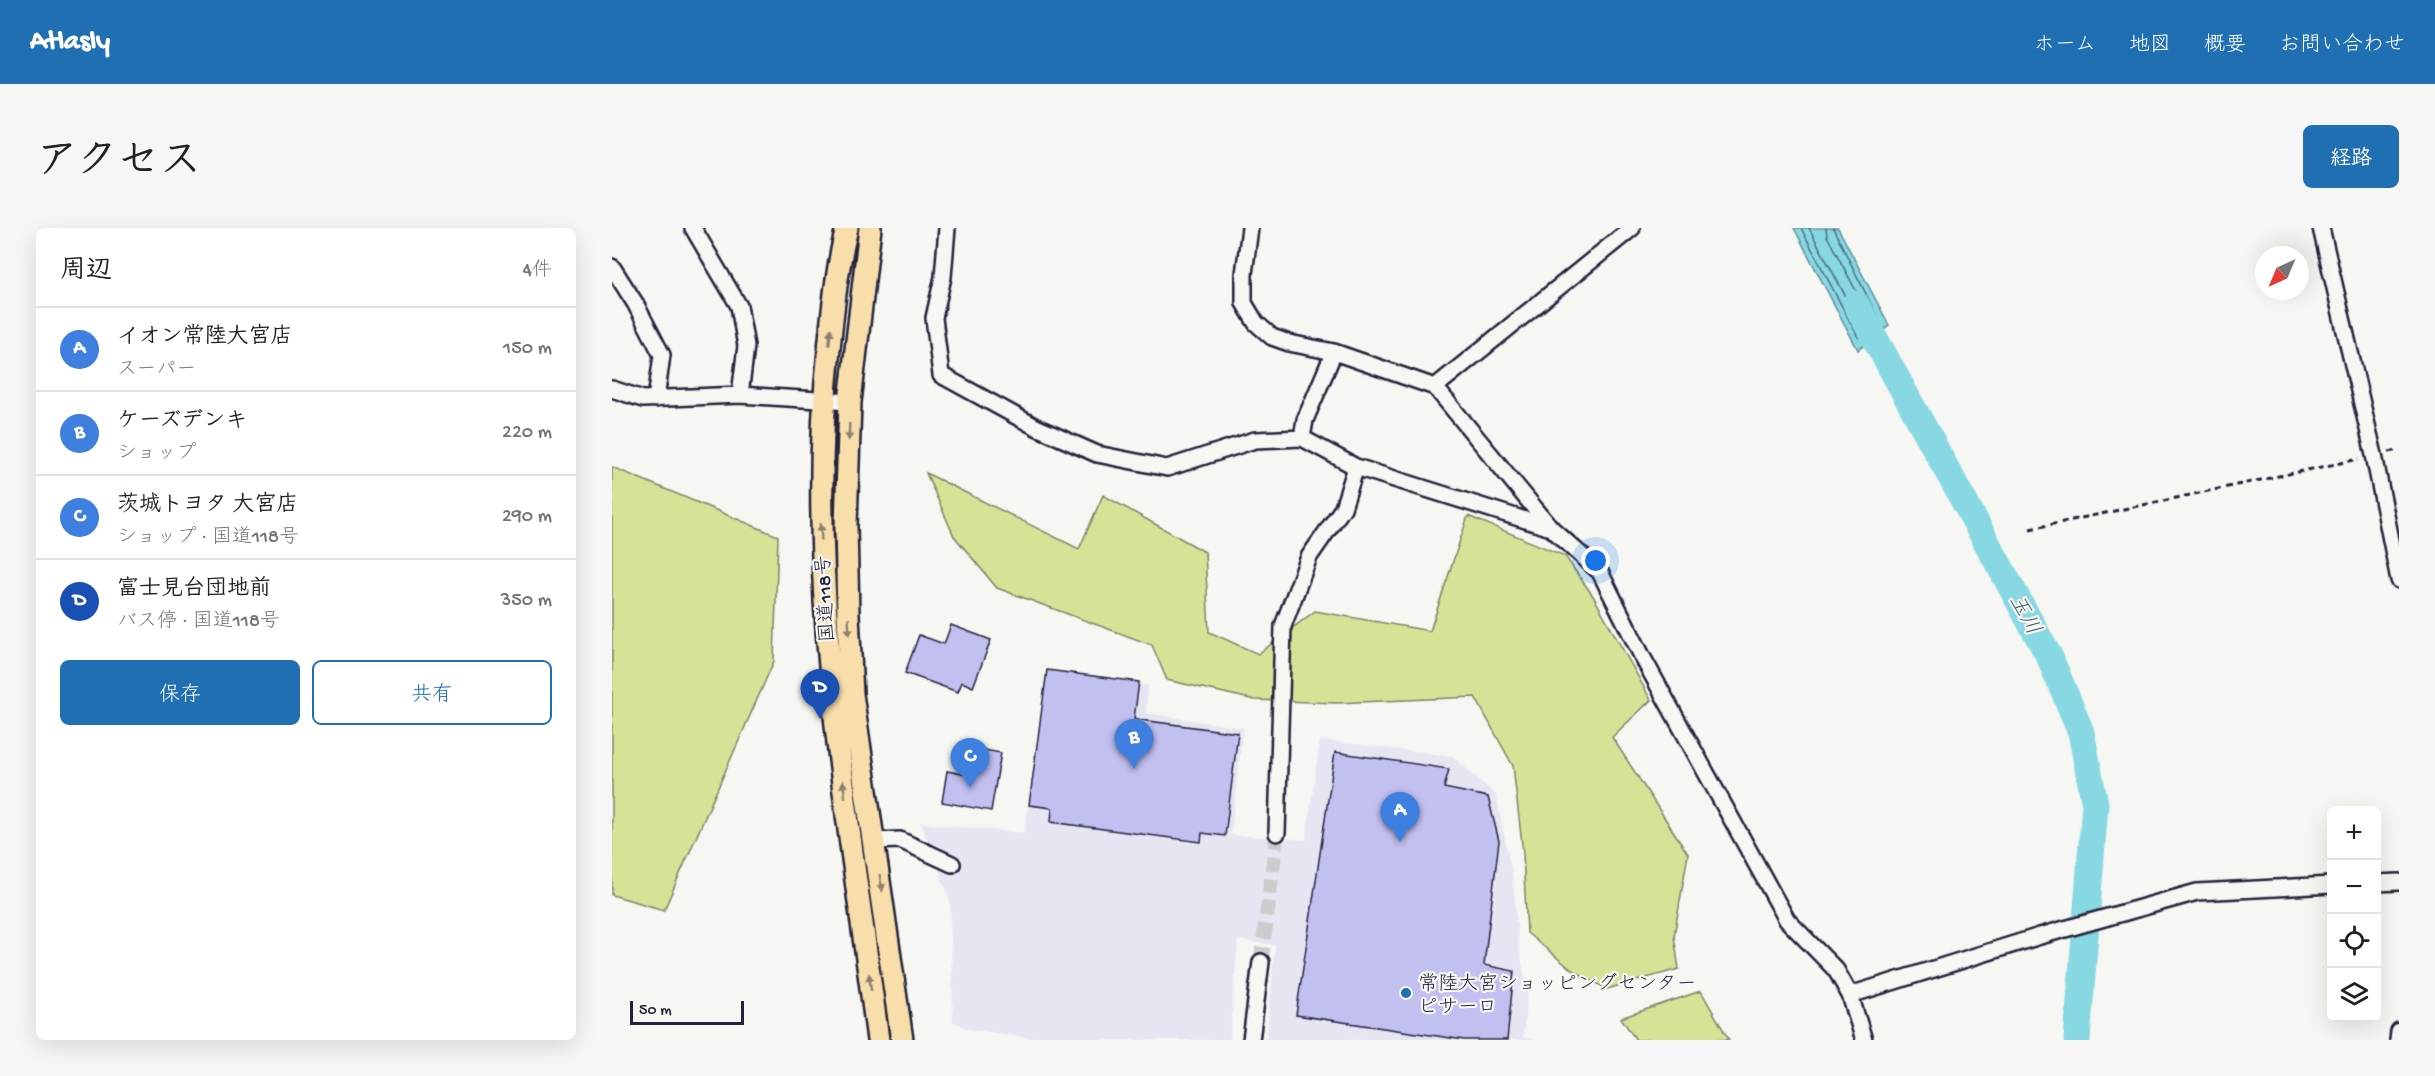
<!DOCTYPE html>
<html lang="ja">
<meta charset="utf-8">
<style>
body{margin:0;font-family:"Gochi Hand","Klee One",sans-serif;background:#f6f6f6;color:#202124}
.controls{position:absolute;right:18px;bottom:18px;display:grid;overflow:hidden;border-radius:9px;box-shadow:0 6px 24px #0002}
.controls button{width:54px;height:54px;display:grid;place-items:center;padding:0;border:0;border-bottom:2px solid #e0e0e0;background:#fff;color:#202124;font:30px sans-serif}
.compass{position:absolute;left:1643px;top:18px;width:54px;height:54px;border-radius:50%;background:#fff;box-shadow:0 6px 24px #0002;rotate:224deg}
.scale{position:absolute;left:18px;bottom:15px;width:114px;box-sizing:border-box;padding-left:6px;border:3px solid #22223b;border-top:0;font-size:16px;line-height:21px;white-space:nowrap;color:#22223b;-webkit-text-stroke:4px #f6f6f2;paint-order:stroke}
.you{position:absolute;left:984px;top:333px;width:21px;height:21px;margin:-15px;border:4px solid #fff;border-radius:50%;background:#1a73e8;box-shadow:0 0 0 9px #1a73e833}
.badge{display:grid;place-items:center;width:39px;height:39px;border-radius:50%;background:#1f6fb2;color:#fff;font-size:20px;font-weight:700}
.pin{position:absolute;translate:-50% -50px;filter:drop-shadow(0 2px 3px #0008)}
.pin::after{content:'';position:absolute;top:32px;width:21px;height:18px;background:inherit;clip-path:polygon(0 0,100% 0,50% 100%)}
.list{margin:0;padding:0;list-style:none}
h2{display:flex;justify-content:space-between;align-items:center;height:78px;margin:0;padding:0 24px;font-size:26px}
h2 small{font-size:20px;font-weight:400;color:#757577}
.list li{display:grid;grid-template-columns:39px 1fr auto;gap:18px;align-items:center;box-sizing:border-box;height:84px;padding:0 24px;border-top:2px solid #e0e0e0}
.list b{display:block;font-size:22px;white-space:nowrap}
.list p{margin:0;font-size:20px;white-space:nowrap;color:#757577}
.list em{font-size:20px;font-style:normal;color:#757577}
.actions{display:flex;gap:12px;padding:18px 24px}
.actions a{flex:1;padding:14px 0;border:2px solid #1f6fb2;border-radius:9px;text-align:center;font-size:21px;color:#1f6fb2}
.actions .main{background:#1f6fb2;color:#fff}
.icon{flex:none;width:33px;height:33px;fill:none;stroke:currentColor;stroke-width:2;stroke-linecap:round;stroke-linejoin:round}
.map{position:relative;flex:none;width:1787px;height:812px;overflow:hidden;border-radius:9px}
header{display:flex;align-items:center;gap:36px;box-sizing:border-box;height:84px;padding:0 30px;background:#1f6fb2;color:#fff}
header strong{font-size:28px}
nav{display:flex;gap:33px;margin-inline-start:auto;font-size:21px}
.intro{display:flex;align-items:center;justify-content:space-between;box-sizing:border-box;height:144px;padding:0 36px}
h1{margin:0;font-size:42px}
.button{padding:15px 27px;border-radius:9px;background:#1f6fb2;color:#fff;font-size:21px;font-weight:700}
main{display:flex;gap:36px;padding:0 36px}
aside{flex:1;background:#fff;border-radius:9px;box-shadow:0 6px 24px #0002}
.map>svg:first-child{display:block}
.built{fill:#e6e6f2}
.green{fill:#d6e396;stroke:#7c8268;stroke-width:1.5}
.water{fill:#87d8e2;stroke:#5f8f9f;stroke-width:1.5}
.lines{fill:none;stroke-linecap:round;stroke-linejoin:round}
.shore{stroke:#4a6b7e;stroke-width:1.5}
.river{stroke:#87d8e2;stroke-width:27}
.building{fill:#c2bff1;stroke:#22223b;stroke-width:1.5}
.minor-tunnel{stroke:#cccccd;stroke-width:15;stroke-dasharray:15 8;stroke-linecap:butt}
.minor-casing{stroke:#22223b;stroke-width:20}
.highway-casing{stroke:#22223b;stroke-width:26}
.path{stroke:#22223b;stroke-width:3;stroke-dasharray:6 4.5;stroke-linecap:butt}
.minor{stroke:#f6f6f2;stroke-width:15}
.highway{stroke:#f8deab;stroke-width:21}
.oneway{fill:#8d8073}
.poi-dot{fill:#1f6fb2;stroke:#f6f6f2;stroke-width:2}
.labels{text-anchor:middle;stroke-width:4.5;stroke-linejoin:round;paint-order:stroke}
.street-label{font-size:20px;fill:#22223b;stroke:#f6f6f2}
.poi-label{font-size:20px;fill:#22223b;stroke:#f6f6f2;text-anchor:start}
.water-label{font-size:21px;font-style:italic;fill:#40596d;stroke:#f6f6f2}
</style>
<header>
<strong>Atlasly</strong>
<nav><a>ホーム</a><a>地図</a><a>概要</a><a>お問い合わせ</a></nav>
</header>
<div class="intro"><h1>アクセス</h1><a class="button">経路</a></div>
<main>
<aside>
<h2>周辺<small>4件</small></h2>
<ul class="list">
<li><span class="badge" style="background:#3f7fe0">A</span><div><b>イオン常陸大宮店</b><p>スーパー</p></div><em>150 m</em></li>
<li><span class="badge" style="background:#3f7fe0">B</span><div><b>ケーズデンキ</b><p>ショップ</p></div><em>220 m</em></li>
<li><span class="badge" style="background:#3f7fe0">C</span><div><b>茨城トヨタ 大宮店</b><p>ショップ · 国道118号</p></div><em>290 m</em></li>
<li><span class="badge" style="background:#1a4fb4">D</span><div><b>富士見台団地前</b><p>バス停 · 国道118号</p></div><em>350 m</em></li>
</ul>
<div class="actions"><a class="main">保存</a><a>共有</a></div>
</aside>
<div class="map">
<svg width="1787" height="812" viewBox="0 0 1787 812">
<rect width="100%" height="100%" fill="#f6f6f2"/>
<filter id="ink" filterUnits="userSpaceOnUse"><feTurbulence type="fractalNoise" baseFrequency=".0167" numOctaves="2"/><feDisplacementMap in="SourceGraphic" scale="12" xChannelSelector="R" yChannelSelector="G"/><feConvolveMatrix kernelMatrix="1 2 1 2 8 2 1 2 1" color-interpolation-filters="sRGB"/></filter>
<g filter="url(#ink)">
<path class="built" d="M435 442 527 454 536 458 534 485 631 500 619 607 694 612 708 512 840 528 884 567 901 650 907 720 916 763 911 809 925 812H654L663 717 626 712 618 812H432L356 801 341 793 338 672 309 595 412 605Z"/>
<path class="green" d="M0 239 166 308 162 433 52 682 0 667Z
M314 245 467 321 491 267 593 324 597 404 646 426 703 383 818 403 856 288 953 328 981 368 1039 472 1000 509 1076 626 1062 708 1067 741 995 761 960 742 915 705 911 625 901 538 863 469 724 475 643 472 555 452 540 417 385 360 342 308Z
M1089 763 1117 812H1024L1009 790Z"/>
<path class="water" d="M1182 0H1226L1277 97 1246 122Z"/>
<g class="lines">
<path class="shore" d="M1189 0 1246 109 1250 111 1268 94 1221 0
M1197 0 1249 97 1253 99 1259 91 1215 8 1214 0"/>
<path class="river" d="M1244 76 1438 430 1469 504 1483 576 1465 812"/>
</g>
<path class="building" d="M339 397 379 412 361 459 350 454 346 464 293 445 307 407 332 416Z
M435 442 527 454 522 491 626 505 613 608 590 605 589 614 439 594 440 580 417 577Z
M356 519 389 525 379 583 330 574 335 543 351 546Z
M723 524 837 541 832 560 876 569 887 613 872 737 902 743 895 812H852L684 787Z"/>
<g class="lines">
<path class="minor-tunnel" d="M649 734 665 605"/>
<defs>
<path id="minor" d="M81 0 127 78 134 118 128 167
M335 0 331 49 322 90 329 147 424 199 485 226 555 240 643 212 690 210
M638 0 632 46V75L644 95 660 109 677 115 722 124 823 159 939 300 988 344 1031 430 1175 692 1224 742 1238 767 1252 812
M1709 0 1762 227 1787 352
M0 39 23 75 50 127 44 171
M722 124 693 192 690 210 744 239 939 300
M823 159 1020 0
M0 161 31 171 128 167 238 174
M665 605 671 398 697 329 731 280 744 239
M262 613 288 612 340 636
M1764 655 1787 654
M1238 767 1428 708 1585 664 1720 657
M639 812 649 734
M1786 812 1787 803"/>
<path id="highway" d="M235 0C225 39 221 81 217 121 192 356 236 581 266 812
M258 0 238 174 234 298 236 387 240 466 290 812"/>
</defs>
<use href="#minor" class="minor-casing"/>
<use href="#highway" class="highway-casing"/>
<path class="path" d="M1777 224 1787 222
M1418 301 1747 231"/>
<use href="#minor" class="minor"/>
<use href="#highway" class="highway"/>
</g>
<defs><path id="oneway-solid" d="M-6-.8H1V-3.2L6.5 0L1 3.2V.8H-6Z" transform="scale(1.5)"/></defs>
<g class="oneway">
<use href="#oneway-solid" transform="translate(218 109) rotate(-84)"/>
<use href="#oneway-solid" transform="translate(237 204) rotate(92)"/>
<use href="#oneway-solid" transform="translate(209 304) rotate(-92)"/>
<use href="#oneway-solid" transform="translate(237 399) rotate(87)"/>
<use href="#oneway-solid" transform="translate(232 561) rotate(-98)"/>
<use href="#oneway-solid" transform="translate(269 655) rotate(81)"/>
<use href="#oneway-solid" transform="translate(258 754) rotate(-97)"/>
</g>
</g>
<circle class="poi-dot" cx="794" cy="765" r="6"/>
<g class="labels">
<g class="street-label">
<text transform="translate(212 371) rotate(-93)" y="7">国道118号</text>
</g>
<g class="poi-label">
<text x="806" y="761">常陸大宮ショッピングセンター<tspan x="806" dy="23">ピサーロ</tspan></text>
</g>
<g class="water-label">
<text transform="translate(1414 386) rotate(61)" y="7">玉川</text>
</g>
</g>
</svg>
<div class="controls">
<button>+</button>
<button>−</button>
<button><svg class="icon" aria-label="locate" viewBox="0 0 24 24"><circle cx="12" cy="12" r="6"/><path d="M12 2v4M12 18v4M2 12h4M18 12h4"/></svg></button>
<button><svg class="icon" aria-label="layers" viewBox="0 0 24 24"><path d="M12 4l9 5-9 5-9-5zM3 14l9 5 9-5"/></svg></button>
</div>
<svg class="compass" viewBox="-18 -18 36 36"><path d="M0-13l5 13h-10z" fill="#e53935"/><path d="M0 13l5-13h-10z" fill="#757577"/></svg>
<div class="scale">50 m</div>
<div class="you"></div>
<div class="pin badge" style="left:788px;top:614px;background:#3f7fe0">A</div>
<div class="pin badge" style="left:522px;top:541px;background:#3f7fe0">B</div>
<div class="pin badge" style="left:358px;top:560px;background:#3f7fe0">C</div>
<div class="pin badge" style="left:208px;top:491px;background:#1a4fb4">D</div>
</div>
</main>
